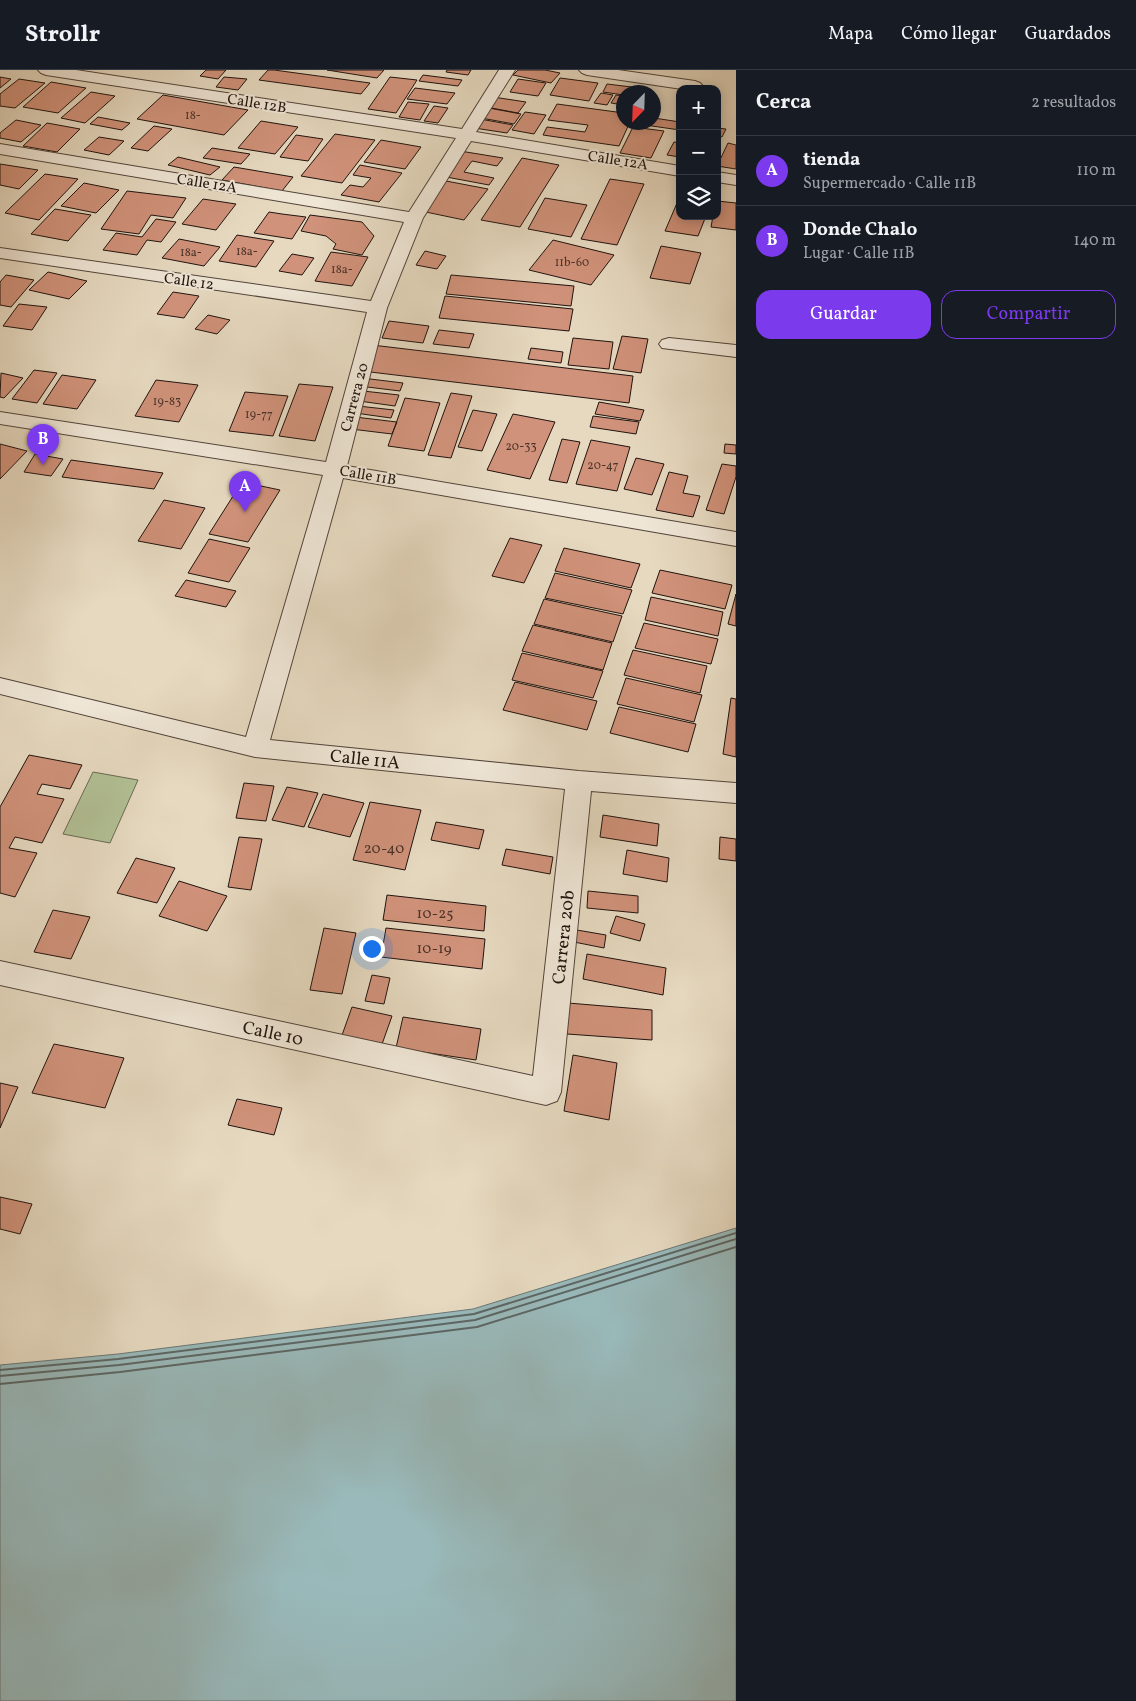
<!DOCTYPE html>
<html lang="es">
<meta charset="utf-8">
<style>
body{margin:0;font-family:Vollkorn,serif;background:#242831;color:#f1f3f6}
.controls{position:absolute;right:15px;top:15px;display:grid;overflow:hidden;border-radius:10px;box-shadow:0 2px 12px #0003}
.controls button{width:45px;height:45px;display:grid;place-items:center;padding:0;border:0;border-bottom:1px solid #363941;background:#171b24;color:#f1f3f6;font:25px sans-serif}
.compass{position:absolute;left:616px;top:15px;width:45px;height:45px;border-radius:50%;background:#171b24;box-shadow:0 2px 12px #0003;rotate:203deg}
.you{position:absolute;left:371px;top:878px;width:18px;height:18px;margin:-12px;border:4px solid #fff;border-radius:50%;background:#1a73e8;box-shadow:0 0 0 8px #1a73e833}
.badge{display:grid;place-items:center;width:32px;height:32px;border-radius:50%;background:#7c3aed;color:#fff;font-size:16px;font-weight:700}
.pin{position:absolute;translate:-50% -41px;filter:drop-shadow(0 1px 2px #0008)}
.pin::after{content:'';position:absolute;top:26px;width:18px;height:15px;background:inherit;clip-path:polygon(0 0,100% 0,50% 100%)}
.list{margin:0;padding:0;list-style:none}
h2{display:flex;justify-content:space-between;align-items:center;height:65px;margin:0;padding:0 20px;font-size:21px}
h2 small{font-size:16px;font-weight:400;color:#9ea1a6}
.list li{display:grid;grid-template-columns:32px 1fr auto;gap:15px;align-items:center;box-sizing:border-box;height:70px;padding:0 20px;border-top:1px solid #363941}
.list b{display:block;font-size:19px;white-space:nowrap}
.list p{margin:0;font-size:16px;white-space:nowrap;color:#9ea1a6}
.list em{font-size:16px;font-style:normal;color:#9ea1a6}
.actions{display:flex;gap:10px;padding:15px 20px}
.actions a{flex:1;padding:11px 0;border:1px solid #7c3aed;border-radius:15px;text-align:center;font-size:18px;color:#7c3aed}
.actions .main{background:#7c3aed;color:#fff}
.icon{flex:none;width:28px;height:28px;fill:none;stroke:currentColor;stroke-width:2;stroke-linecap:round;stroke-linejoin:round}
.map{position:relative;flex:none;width:736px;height:1631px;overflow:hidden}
header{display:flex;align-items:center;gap:30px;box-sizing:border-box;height:70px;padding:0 25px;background:#171b24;border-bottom:1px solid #363941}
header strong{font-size:24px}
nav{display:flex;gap:28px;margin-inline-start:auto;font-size:18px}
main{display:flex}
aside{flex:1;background:#171b24}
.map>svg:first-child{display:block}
.green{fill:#b2c095;stroke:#696a52}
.water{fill:#99b9ba;stroke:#697775}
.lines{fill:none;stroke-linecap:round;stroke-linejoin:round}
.shore{stroke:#5c6664;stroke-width:2}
.building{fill:#d0927a;stroke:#20130e}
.minor-casing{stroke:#52443a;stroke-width:2}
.minor{fill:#efe6d6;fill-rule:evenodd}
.labels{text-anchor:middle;stroke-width:4;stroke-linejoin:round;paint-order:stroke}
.far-number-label{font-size:12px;fill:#4c3329}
.far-street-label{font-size:15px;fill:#20130e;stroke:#efe6d6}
.number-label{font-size:15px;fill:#4c3329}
.street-label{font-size:18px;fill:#20130e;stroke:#efe6d6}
</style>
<header>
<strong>Strollr</strong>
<nav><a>Mapa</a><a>Cómo llegar</a><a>Guardados</a></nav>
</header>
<main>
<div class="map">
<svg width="736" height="1631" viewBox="0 0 736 1631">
<rect width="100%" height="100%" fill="#e6d9c0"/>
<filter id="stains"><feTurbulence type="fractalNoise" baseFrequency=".004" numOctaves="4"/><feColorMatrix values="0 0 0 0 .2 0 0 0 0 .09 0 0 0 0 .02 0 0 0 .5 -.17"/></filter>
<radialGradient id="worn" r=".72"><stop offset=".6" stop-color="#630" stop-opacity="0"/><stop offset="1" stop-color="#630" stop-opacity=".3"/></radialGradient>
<path class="green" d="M93 702 138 710 110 773 63 764Z"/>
<path class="water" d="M736 1158V1631H0V1295L118 1284 473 1239Z"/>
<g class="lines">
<path class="shore" d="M0 1300 118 1289 474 1244 736 1163
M0 1306 119 1295 475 1250 736 1169
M0 1314 120 1302 477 1257 736 1177"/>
</g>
<path class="building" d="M206 0H226L218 9 200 6Z
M268 0H274L370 13 361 24 259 10Z
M327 0H384L377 8Z
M447 0H471L468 5 446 2Z
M518 0H545L560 3 551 13 513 5Z
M423 5 462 10 458 16 419 11Z
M0 7 11 9 0 18Z
M224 7 247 9 238 20 216 17Z
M390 7 417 10 396 43 368 39Z
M560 8 598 13 589 31 550 25Z
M19 9 45 13 15 38 0 36V24Z
M518 9 546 13 538 26 510 22Z
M51 12 86 18 58 43 23 37Z
M607 14 640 18 638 22H624V25L603 22Z
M415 18 455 23 447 34 407 29Z
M91 22 115 26 85 53 61 48Z
M601 23 613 25 607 35 594 33Z
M163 25 248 40 224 65 137 49Z
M616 25 624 26 623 35 611 33Z
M493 27 526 32 518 43 486 37Z
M408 32 429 34 420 50 399 47Z
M557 34 624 43V52H630L619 76 543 65 547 57 585 62 588 55 548 50Z
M434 36 448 38 438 53 424 51Z
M489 38 521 44 514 54 481 48Z
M525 42 546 45 534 64 512 60Z
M98 47 130 53 122 60 90 54Z
M654 48 680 52V60L645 55 646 52H654Z
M480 49 513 55 507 63 474 58Z
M16 50 41 55 21 72 0 68V63Z
M261 51 298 57 275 84 238 78Z
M47 53 80 59 57 82 23 76Z
M154 56 172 59 148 81 131 78Z
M633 57 664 61 651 88 620 83Z
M717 58 726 59 722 67 717 66Z
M335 64 375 70 342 113 301 106Z
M296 65 323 69 308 91 280 87Z
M99 67 124 71 109 85 84 80Z
M381 70 421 77 405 99 364 92Z
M674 72 680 73V87L667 85Z
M728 73 736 75V99L717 96Z
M212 78 250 84 241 94 203 88Z
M460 81 503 88 497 96 472 91 464 102 494 108 489 115 441 106Z
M178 87 220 97 210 105 168 95Z
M522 88 559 95 520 157 481 150Z
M0 94 38 100 19 119 0 115Z
M360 95 402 103 379 132 341 125 350 115 363 117 371 108 353 105Z
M234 97 293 107 282 121 222 110Z
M45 104 78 109 39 150 5 143Z
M610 109 644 114 617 175 581 169Z
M446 111 488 119 464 150 421 141Z
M84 113 119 120 96 143 61 136Z
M127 121 186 128 173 148 151 145 139 164 101 159Z
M680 126V146H706L698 166 665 161Z
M545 128 587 135 571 167 528 159Z
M203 129 236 134 216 160 182 154Z
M717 131 736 133V160L711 157 713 146H717Z
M55 139 91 145 68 171 31 164Z
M269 142 282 144 306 147 292 169 254 163Z
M310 145 362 152 374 166 362 185 333 179 336 174 326 166 301 161Z
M156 149 176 152 161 172 147 170 137 185 103 180 116 163 142 167Z
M237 165 274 171 256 197 219 191Z
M179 169 220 177 204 196 162 188Z
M553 170 614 185 591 215 529 200Z
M661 176 701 183 690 214 650 208Z
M425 181 446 186 437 199 416 195Z
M331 182 368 187 352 216 315 211Z
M292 184 314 188 302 205 279 201Z
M48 202 87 211 69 229 29 220Z
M6 205 34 210 11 237 0 235V212Z
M451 205 574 216 571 236 446 224Z
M173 222 199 226 184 248 157 244Z
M445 226 573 239 569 261 439 248Z
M19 234 47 237 32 260 3 256Z
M208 245 230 250 217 264 195 259Z
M389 251 429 256 423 273 382 268Z
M439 260 474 264 469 278 433 274Z
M622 266 648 269 641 303 613 299Z
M573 268 613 272 609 299 568 295Z
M372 275 633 306 629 333 362 301Z
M531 278 563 282 561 293 528 289Z
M34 300 57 303 37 333 12 329Z
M1 303 23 308 4 328 0 327Z
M62 305 96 310 77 339 43 334Z
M362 308 403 313 400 321 359 316Z
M156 310 198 315 179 352 135 346Z
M299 314 333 317 315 371 279 366Z
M363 321 399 325 395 336 359 331Z
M245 322 288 326 273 366 229 361Z
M451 323 472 326 451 388 428 385Z
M405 328 440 333 424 381 388 376Z
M599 332 644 340 640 351 595 344Z
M358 336 394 340 391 348 355 343Z
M473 340 497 344 482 381 458 377Z
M513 344 555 352 530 409 487 400Z
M593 346 639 352 636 364 590 357Z
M355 347 397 352 392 364 351 359Z
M562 369 580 372 567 413 549 410Z
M591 370 630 377 617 421 576 414Z
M0 374 27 381 0 409Z
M725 374 736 375V384L724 383Z
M35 384 63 389 51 406 24 402Z
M636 388 664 394 652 425 624 419Z
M71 390 163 403 154 419 62 407Z
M722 394 736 396V407L724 444 706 440Z
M669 402 688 406 683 423 700 426 693 447 656 440Z
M242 412 280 420 248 472 209 464Z
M164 430 205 438 181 479 138 471Z
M510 468 542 475 524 513 492 506Z
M209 469 250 478 229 512 188 503Z
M564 478 640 494 631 518 555 501Z
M660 500 732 515 725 539 652 523Z
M555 503 632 520 623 544 545 528Z
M186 510 236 521 226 537 175 526Z
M736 524V556L728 554Z
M651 527 723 542 718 566 645 550Z
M544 529 622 546 613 572 534 554Z
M644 553 718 569 711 594 635 578Z
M533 555 612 573 603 600 522 581Z
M633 580 707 596 700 623 624 605Z
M522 583 603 601 593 628 512 610Z
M626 608 702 625 694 652 617 634Z
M515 612 597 631 587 660 503 640Z
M731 628 736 629V687L723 684Z
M619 637 696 654 688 682 610 663Z
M29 685 82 695 70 719 42 714 37 724 64 729 42 773 15 767 9 778 37 783 15 827 0 823V737Z
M244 713 274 716 266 751 236 748Z
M287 717 318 723 304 757 272 750Z
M323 724 364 733 350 767 308 757Z
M370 732 421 740 405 800 353 790Z
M603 745 659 754 657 776 600 767Z
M436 752 484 760 479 779 431 770Z
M239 767 262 769 251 820 228 817Z
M720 767 736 769V791L719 789Z
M506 779 553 787 550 804 502 795Z
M627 780 669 788 667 812 623 804Z
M136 788 175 798 157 833 117 823Z
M179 811 227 826 207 861 159 846Z
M588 821 638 826V843L587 838Z
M387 825 486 836 484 861 383 850Z
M53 840 90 847 71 889 34 882Z
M616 846 645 854 640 871 610 863Z
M324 858 356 863 342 924 310 920Z
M386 858 485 869 482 899 381 887Z
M571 859 606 865 604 878 569 871Z
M587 884 666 898 663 925 583 909Z
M372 905 390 908 384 934 365 931Z
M568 933 652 940V970L567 964Z
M352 937 392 946 381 977 341 968Z
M403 947 481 959 476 990 396 978Z
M54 974 124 988 105 1038 32 1023Z
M573 985 617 993 609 1050 564 1041Z
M0 1013 18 1017 0 1058Z
M237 1029 282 1038 274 1065 228 1055Z
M0 1127 32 1134 20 1164 0 1159Z"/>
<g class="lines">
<defs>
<path id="minor" d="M38 0H76L462 59 499 0H515L476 62 680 96V106L471 71 423 148 387 238 347 396 736 462V476L343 408 270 670 579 701 736 713V733L591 721 561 1022 557 1031 546 1035 0 915V891L533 1006 565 719 255 687 0 624V608L246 667 323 405 0 354V342L326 392 367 242 0 188V178L371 231 404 152 0 84V74L409 142 456 68 46 5 41 3Z
M579 0H618L695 11 700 13 703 16 701 19H682L587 5 582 3Z
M717 102 736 105V115L717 112Z
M669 268 736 275V287L662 278 659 274 662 270Z"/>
</defs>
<use href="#minor" class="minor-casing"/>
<use href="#minor" class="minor"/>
</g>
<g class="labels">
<g class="far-number-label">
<text x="193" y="49">18-</text>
<text x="247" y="185">18a-</text>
<text x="191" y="186">18a-</text>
<text x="572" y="196">11b-60</text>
<text x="342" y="203">18a-</text>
<text x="167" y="335">19-83</text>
<text x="259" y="348">19-77</text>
<text x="521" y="380">20-33</text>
<text x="603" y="399">20-47</text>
</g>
<g class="far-street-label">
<text transform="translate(257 33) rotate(9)" y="5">Calle 12B</text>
<text transform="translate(618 90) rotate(9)" y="5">Calle 12A</text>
<text transform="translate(207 113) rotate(9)" y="5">Calle 12A</text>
<text transform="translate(189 211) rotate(8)" y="5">Calle 12</text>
<text transform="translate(354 327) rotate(-75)" y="5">Carrera 20</text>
<text transform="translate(368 405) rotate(10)" y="5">Calle 11B</text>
</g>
<g class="number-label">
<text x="384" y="783">20-40</text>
<text x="435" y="848">10-25</text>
<text x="434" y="883">10-19</text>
</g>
<g class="street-label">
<text transform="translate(365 689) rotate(6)" y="6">Calle 11A</text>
<text transform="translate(563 867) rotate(-84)" y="6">Carrera 20b</text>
<text transform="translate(273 963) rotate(12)" y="6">Calle 10</text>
</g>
</g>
<rect width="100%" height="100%" filter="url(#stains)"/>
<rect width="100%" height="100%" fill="url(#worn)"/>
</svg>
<div class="controls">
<button>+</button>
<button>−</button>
<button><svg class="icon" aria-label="layers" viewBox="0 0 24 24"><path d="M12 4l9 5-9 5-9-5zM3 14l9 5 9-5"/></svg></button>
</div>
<svg class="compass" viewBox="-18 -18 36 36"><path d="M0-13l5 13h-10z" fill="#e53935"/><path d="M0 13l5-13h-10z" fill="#9ea1a6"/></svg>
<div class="you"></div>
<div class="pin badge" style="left:245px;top:442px">A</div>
<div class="pin badge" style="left:43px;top:395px">B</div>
</div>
<aside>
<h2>Cerca<small>2 resultados</small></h2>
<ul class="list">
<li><span class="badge">A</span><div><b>tienda</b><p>Supermercado · Calle 11B</p></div><em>110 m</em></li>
<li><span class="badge">B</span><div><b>Donde Chalo</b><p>Lugar · Calle 11B</p></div><em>140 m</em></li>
</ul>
<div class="actions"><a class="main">Guardar</a><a>Compartir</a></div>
</aside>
</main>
